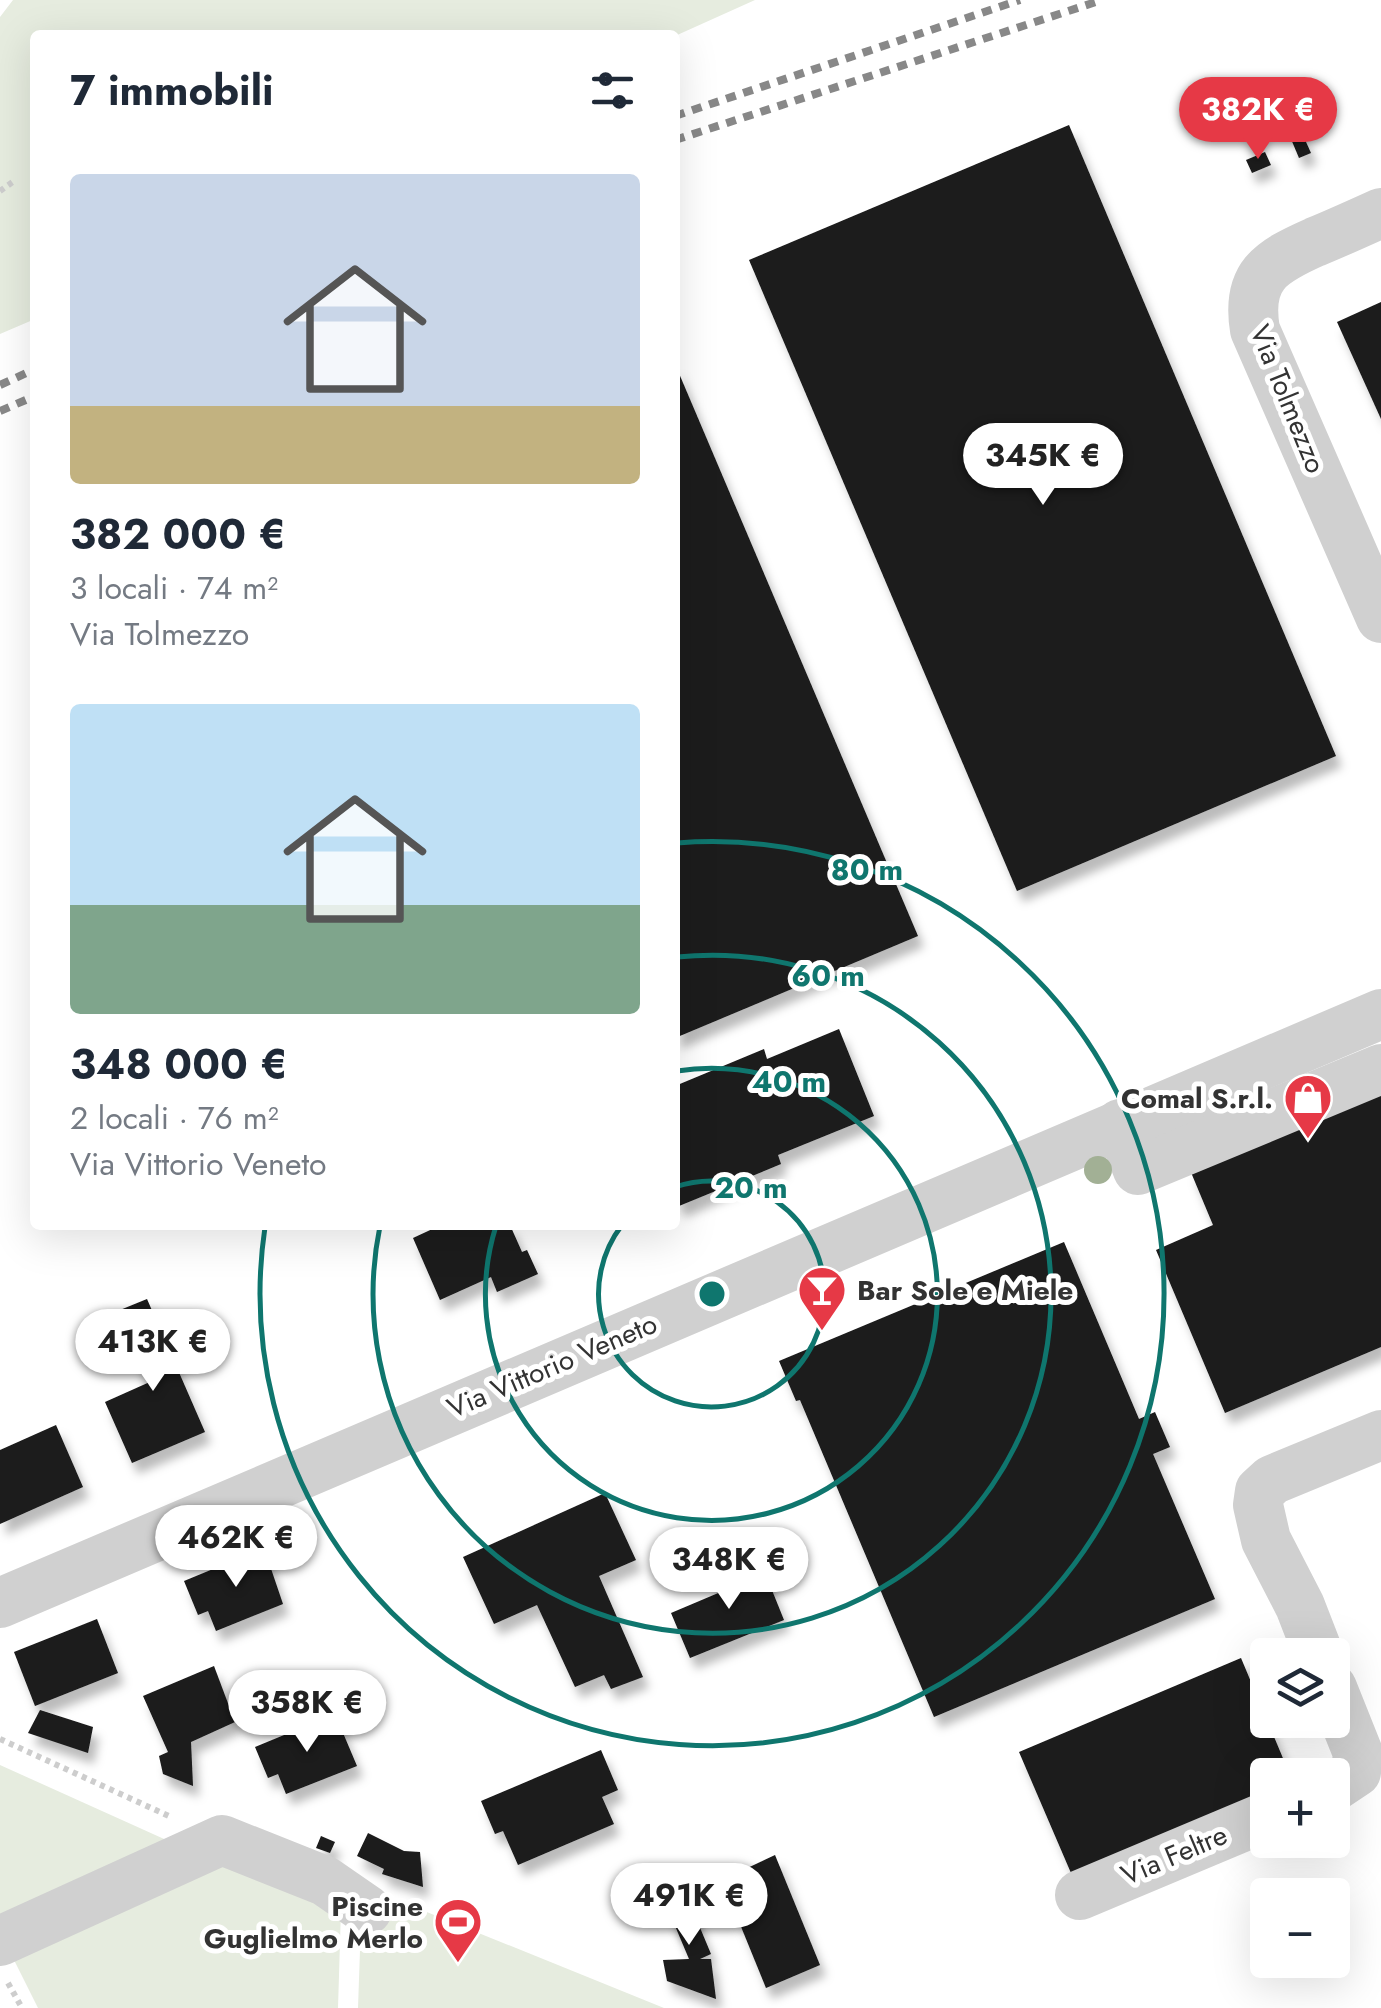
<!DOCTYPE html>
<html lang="it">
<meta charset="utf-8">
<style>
:root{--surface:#fff;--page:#f6f6f7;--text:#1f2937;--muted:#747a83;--accent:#e63946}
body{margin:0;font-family:Jost,sans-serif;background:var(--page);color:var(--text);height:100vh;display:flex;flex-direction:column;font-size:38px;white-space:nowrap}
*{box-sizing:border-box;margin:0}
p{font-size:32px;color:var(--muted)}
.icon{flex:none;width:55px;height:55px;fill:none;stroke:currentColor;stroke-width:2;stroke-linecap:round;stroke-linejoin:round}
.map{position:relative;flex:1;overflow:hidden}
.panel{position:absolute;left:30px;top:30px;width:650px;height:1200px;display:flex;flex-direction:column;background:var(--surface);border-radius:10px;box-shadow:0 10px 40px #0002}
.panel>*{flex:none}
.controls{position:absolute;left:1250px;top:1638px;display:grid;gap:20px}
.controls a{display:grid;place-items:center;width:100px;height:100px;border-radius:10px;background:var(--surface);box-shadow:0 10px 40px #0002;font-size:50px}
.price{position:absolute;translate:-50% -85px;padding:0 22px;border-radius:35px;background:#fff;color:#222;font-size:32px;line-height:65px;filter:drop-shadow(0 2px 5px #0008)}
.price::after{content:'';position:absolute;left:50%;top:60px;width:30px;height:22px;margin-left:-15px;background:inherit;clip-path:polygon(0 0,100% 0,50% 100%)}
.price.on{background:var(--accent);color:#fff}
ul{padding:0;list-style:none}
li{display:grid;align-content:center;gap:20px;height:530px;padding:0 40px}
li span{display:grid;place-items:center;height:310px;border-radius:10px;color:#555}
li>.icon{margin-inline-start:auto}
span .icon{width:180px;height:180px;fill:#fffc;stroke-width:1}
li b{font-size:42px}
h2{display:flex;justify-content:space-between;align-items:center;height:120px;padding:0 40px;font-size:42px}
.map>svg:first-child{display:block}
.green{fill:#e6ecdf}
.building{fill:#1a1a1a;filter:url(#shadow)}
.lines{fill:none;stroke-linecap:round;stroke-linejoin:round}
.path{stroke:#cdcdcd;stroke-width:6;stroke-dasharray:5 5;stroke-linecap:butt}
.minor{stroke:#d0d0d0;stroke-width:50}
.rail{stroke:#888;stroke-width:8;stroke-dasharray:10 8;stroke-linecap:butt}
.tree{fill:#a2b095}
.ring{fill:none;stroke:#0f766e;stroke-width:5}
.labels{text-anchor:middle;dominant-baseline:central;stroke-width:10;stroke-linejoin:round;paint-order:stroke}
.street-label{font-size:28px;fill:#333;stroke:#fff}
.poi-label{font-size:28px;font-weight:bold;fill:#333;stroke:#fff;text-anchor:end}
.centre{fill:#0f766e;stroke:#fff;stroke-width:5}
.ring-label{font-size:30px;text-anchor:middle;font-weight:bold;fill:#0f766e;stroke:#fff;stroke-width:10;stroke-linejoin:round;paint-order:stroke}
</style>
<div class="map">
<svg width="1381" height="2008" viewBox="0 0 1381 2008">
<defs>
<filter id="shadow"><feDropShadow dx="6" dy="11" stdDeviation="5" flood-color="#0004"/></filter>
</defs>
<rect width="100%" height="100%" fill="#fff"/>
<!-- green -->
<g class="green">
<path d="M13,0H755L675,36L35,35V319L0,334V17Z"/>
<path d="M0,1765L173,1843L0,1922Z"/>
<path d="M211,1862L341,1909L338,2008H38L10,1952Z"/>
<path d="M375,1891L664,2008H358L361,1921Z"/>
</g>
<!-- building -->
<g class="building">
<path d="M1069,125L1336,756L1017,891L749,260Z"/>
<path d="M1302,133L1311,153L1299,158L1291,139Z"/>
<path d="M1265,152L1271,165L1252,173L1246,160Z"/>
<path d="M1381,302V419L1337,322Z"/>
<path d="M675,364L918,936L675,1038Z"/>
<path d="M839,1029L874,1116L778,1155L781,1164L679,1206L675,1197V1086L764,1049L767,1059Z"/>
<path d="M1381,1088V1347L1225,1413L1156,1250L1213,1225L1190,1170Z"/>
<path d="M441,1225H510L522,1252L527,1250L538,1274L497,1292L491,1277L440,1300L413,1238Z"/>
<path d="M1064,1242L1139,1419L1155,1412L1170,1447L1153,1454L1215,1599L934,1717L800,1400L796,1401L779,1361Z"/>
<path d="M147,1299L205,1432L132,1463L105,1402L152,1381L120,1310Z"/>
<path d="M56,1425L83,1487L0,1524V1450Z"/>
<path d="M605,1493L636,1560L599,1576L643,1677L611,1689L604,1675L575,1687L537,1605L494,1624L463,1557Z"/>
<path d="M264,1548L283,1604L216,1631L208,1611L198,1615L184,1581Z"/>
<path d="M761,1563L784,1620L690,1658L671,1613L723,1591L718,1581Z"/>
<path d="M97,1619L118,1673L35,1706L14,1652Z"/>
<path d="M1241,1658L1290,1775H1268V1790L1071,1873L1019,1752Z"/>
<path d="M214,1666L235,1722L191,1742L193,1786L163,1774L159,1756L168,1752L143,1696Z"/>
<path d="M40,1710L93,1727L88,1753L28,1733Z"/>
<path d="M335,1714L357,1766L286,1794L278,1774L268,1778L255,1747Z"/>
<path d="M601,1750L618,1790L602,1797L614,1824L518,1865L503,1831L495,1834L481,1801Z"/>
<path d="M368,1833L404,1851L420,1852L423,1887L382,1874L384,1869L357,1856Z"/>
<path d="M321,1836L335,1842L330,1853L316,1848Z"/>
<path d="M775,1855L820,1965L766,1988L722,1880Z"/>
<path d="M683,1887L711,1954L700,1959H711L716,1999L667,1981L663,1960L689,1959L662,1895Z"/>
</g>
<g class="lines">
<!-- path -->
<g class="path">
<path d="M0,191L14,181"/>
<path d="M0,1739L171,1817"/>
<path d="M8,1983L22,2008"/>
</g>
<!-- minor -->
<g class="minor">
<path d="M1381,213C1359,223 1337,233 1315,242C1270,262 1246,276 1255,330L1381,618"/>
<path d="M1120,1124L1138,1170L1381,1069"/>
<path d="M0,1603L1381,1014"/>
<path d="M1319,1655L1300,1606L1266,1540L1258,1505L1260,1491L1272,1480L1381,1435"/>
<path d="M1332,1688L1358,1753L1356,1772L1332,1788"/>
<path d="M1080,1895L1268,1816"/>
<path d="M0,1941L222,1840L325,1881L367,1910"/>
</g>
<!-- rail -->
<g class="rail">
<path d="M675,116L1020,0"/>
<path d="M675,140L1102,0"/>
<path d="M0,385L35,369"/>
<path d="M0,411L35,396"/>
</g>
</g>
<!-- trees -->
<circle class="tree" cx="1098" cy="1170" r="14"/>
<!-- distance rings -->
<g class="ring">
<path d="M675 1187A113 113 0 1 1 622 1225"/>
<path d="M677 1071A226 226 0 1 1 496 1226"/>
<path d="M677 957A339 339 0 1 1 380 1226"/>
<path d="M677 843A452 452 0 1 1 265 1227"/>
</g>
<!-- icons -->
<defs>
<g id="shop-pin" transform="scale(2.5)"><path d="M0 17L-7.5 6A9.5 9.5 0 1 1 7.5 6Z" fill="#e63946" stroke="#fff"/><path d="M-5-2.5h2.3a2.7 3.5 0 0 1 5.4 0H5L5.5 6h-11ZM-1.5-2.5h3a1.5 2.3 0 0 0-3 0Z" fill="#fff"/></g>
<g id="bar-pin" transform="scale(2.5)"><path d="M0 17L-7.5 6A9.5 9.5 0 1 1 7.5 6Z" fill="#e63946" stroke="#fff"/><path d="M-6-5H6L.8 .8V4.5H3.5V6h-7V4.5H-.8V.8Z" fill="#fff"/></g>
<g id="stadium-pin" transform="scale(2.5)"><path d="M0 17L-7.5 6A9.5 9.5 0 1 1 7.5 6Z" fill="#e63946" stroke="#fff"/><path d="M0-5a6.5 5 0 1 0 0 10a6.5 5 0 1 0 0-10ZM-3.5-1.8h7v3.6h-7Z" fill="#fff"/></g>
</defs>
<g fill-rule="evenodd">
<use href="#shop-pin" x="1308" y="1098"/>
<use href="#bar-pin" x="822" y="1290"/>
<use href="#stadium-pin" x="458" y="1922"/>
</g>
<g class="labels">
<!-- street labels -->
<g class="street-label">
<text transform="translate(1288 399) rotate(68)">Via Tolmezzo</text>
<text transform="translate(552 1366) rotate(-23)">Via Vittorio Veneto</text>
<text transform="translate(1174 1855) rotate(-23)">Via Feltre</text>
</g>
<!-- poi labels -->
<g class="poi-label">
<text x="1273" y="1098">Comal S.r.l.</text>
<text x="857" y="1290" text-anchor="start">Bar Sole e Miele</text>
<text x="423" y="1906">Piscine<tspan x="423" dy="32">Guglielmo Merlo</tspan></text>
</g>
</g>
<circle cx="712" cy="1294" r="15" class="centre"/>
<g class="ring-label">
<text x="867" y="880">80 m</text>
<text x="828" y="986">60 m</text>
<text x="789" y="1092">40 m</text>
<text x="751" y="1198">20 m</text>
</g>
</svg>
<div class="controls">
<a><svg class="icon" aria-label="layers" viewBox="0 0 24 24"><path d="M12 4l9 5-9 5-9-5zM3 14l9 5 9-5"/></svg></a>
<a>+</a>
<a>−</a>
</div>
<b class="price on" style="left:1258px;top:162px">382K €</b>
<b class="price" style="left:1043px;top:508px">345K €</b>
<b class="price" style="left:153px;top:1394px">413K €</b>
<b class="price" style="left:236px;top:1590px">462K €</b>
<b class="price" style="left:729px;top:1612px">348K €</b>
<b class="price" style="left:307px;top:1755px">358K €</b>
<b class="price" style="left:689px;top:1948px">491K €</b>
<section class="panel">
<h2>7 immobili<svg class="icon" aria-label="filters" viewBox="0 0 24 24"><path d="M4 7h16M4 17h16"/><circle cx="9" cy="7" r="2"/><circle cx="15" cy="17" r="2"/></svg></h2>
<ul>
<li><span style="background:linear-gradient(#c9d6e8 75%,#c2b280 0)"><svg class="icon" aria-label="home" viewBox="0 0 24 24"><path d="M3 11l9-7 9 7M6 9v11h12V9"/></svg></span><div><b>382 000 €</b><p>3 locali · 74 m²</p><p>Via Tolmezzo</p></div></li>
<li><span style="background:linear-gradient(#bfe0f5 65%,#7fa58c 0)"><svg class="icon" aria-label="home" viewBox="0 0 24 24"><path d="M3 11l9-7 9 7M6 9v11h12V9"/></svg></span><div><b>348 000 €</b><p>2 locali · 76 m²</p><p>Via Vittorio Veneto</p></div></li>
</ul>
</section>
</div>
